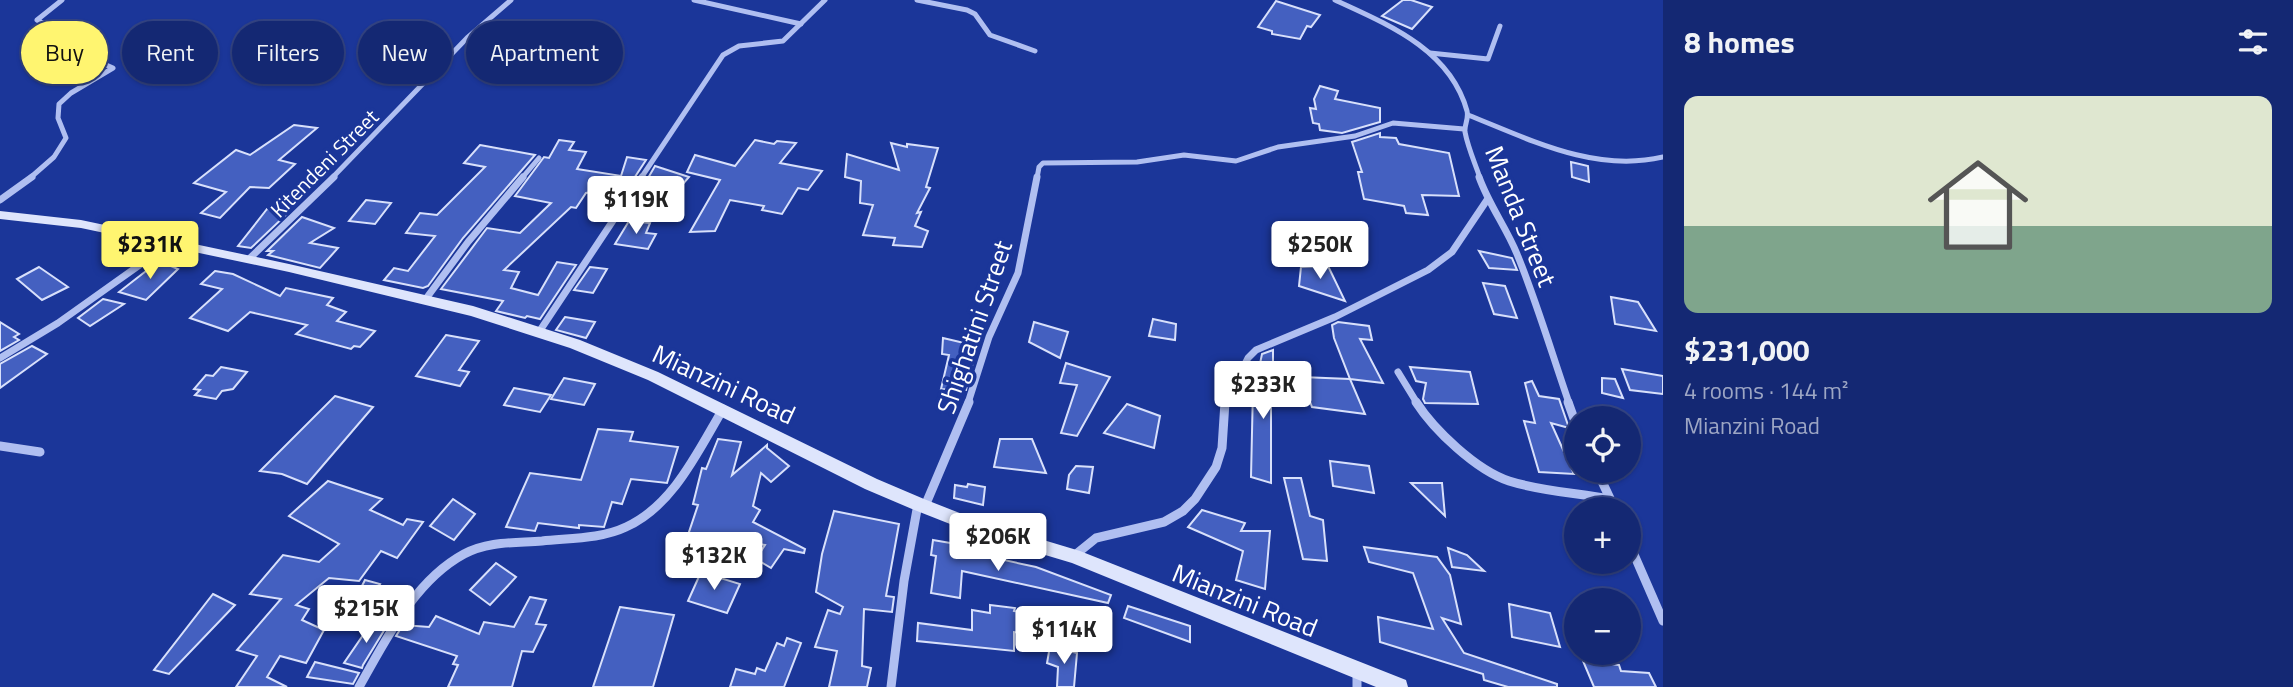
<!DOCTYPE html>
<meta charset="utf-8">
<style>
:root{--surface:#142873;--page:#1d3078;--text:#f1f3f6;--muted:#9da6c4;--line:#334485;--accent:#fff570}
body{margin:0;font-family:"Titillium Web",sans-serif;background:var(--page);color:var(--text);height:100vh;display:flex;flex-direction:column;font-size:26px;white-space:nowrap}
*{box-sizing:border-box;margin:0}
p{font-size:23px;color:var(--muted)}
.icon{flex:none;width:38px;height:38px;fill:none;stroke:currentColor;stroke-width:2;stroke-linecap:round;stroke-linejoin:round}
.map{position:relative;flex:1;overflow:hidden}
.panel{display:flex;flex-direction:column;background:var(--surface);width:630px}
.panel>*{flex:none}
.guide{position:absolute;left:21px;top:21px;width:665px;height:63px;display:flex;gap:14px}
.buttons{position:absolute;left:1564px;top:406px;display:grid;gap:14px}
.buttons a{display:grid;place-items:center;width:77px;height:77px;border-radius:50%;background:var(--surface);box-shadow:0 2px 5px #0004,0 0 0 2px var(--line);font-size:35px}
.price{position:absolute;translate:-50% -60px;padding:0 16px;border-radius:7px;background:#fff;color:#222;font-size:23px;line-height:46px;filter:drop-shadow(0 2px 4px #0008)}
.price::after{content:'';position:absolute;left:50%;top:42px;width:21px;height:16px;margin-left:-10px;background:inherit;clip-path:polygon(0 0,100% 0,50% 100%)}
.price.active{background:var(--accent);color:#111}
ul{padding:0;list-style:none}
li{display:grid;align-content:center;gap:14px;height:371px;padding:0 21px}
li span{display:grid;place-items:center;height:217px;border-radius:14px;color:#555}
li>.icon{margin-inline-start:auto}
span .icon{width:126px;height:126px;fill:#fffc;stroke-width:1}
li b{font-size:30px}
h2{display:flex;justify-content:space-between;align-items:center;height:84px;padding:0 21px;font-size:30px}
.tag{padding:0 24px;border-radius:32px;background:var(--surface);box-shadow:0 2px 5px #0004,0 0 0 2px var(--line);font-size:24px;line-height:63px}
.tag.active{background:var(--accent);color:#111}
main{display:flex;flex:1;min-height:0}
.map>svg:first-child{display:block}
.building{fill:#4460c0;stroke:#d8e0fb;stroke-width:2}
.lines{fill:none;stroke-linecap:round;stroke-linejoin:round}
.street-far2{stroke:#b0bff1;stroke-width:5}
.street-far1{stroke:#b0bff1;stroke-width:7}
.street{stroke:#b0bff1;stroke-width:9}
.secondary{fill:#dee5fc;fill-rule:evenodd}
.labels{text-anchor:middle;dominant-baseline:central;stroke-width:7;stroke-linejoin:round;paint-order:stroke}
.far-street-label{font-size:21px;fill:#fff;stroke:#1b3699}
.street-label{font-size:26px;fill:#fff;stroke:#1b3699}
</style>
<main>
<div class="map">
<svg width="1663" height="687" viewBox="0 0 1663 687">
<rect width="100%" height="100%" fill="#1b3699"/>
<!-- building -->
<g class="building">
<path d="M1403,0H1411L1432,7L1412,29L1382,16Z"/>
<path d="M1276,1L1320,15L1311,27L1307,26L1300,39L1272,34V31L1258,27Z"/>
<path d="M1320,86L1338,91L1335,99L1380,108V122L1342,133L1320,130L1319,124L1313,123L1310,108L1316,109L1314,99Z"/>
<path d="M294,125L317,128L279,160L295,164L269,188L250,187L220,218L201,213L226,192L194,183L236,150L250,155Z"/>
<path d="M1380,133V137L1396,138L1399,144L1449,153L1459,196L1422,195L1428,215L1406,213L1404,206L1364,199L1358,172H1362L1352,142Z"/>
<path d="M559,140L574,142L569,150L586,152L577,169L621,176L627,157L646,160L629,186L586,193L576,208L571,207L504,270L519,272L511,288L538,295L557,262L576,265L540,319L527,316L525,318L496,311L503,301L441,289L487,228L520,233L551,203L515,196L544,157L549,158Z"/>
<path d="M755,140L774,144L777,141L796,143L780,163L822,171L808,190L798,188L782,214L762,210L764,206L730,200L715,231L690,232L720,180L687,172L695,155L735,166Z"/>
<path d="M891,143L907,147V144L938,148L926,187L930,188L917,213L921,212L915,226L928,231L922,247L893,245L895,238L863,235L873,205L860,203L861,181L845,177L847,154L899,170Z"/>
<path d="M480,145L535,155L463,238L428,286L423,288L384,280L394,268L408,271L435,236L406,233L420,213L437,215L485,167L464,163Z"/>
<path d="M1571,162L1588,166L1589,182L1572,177Z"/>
<path d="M655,166L689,177L676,192L644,185Z"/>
<path d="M366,200L391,203L375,224L349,221Z"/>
<path d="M267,209L289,212L251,248L238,246Z"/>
<path d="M302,217L334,228L310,243L338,248L320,268L268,255L273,251H267Z"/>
<path d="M629,221L650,223L646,233L656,234L648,249L615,244Z"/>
<path d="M1479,251L1512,258L1517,270L1489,268Z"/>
<path d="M159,261L178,269L146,300L119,292Z"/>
<path d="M1328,266L1345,301L1299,286L1301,267Z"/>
<path d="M39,267L68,287L42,300L17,279Z"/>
<path d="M590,267L607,269L593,293L574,290Z"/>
<path d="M215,271L233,274L280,296L286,288L333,298L327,305L346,312L337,321L375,331L360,347L354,346L351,349L296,334L307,325L250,312L228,331L190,318L222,289L201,284Z"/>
<path d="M1483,283L1505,286L1517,318L1494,314Z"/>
<path d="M1611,297L1638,302L1656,331L1615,324Z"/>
<path d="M103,299L124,304L90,326L78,318Z"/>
<path d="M565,317L595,322L586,338L556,330Z"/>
<path d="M1153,319L1176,324L1175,340L1149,336Z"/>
<path d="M0,322L19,334L14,337L19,340L0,351Z"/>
<path d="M1034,322L1068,332L1060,358L1029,342Z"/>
<path d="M1338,322L1369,326L1372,340L1360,339L1383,383L1350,379L1334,338L1332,325Z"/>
<path d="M446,335L479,341L459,370L469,372L460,386L416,376Z"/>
<path d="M943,338L977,346L966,390L941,389L949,355L942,354Z"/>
<path d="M32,346L47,354L0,388V364Z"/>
<path d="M1273,350V386L1271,385V483L1251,477L1253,388H1255L1262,354Z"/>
<path d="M1066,363L1110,377L1077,436L1061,433L1077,385L1060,383Z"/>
<path d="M221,367L247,372L233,389L222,391L216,399L195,395L200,390L194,389L206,375L213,376Z"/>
<path d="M1410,367L1470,372L1478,404L1425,403L1423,399L1426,383L1416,381Z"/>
<path d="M1622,369L1663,376V394L1630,390Z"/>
<path d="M1301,377L1350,379L1365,414L1312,407Z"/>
<path d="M564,378L595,384L584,405L551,399Z"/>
<path d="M1602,378L1615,379L1623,398L1602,393Z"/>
<path d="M1532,381L1539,396L1559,399L1569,428L1551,423L1574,474L1539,472L1524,421L1535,423L1525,383Z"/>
<path d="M514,388L551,395L540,412L504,405Z"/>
<path d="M335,396L373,407L307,484L282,474L260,471Z"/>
<path d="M1127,404L1160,416L1154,448L1104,433Z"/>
<path d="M598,429L633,432L630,441L678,447L667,483L631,479L622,504L612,502L604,527L579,525V528L538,523L535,531L506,527L530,473L581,480Z"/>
<path d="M718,439L741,442L732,475L767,445V448L789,466L771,482L761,473L753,506L760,510L753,522L805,549L804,553L784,549L771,568L756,559L765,545L706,534L703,546L685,544L698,505L693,504L702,468L706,469Z"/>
<path d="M1000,439H1032L1046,473L994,467Z"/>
<path d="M1330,461L1369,466L1374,493L1333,486Z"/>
<path d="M1076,466L1093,467L1089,493L1067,489L1069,475Z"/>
<path d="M1284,478H1301L1310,516L1323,520L1327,561L1303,559Z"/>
<path d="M328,481L382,499L370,510L403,525L407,519L423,522L397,558L381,551L359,581L329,578L296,605L309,609L302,620L324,630L306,663L280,656L267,677L287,687H236L257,656L237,650L281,599L250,594L283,555L319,562L339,544L289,516Z"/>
<path d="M1411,483H1442L1445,516Z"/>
<path d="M968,484L985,487L983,505L954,498L955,485L967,487Z"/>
<path d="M453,499L475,514L454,540L430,526Z"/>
<path d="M1202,510L1245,523L1241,531H1270L1265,589L1236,580L1243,551L1188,527Z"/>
<path d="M834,511L899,524L886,596L894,597L892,612L864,609L862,666L871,668L867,687H829L837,651L815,647L828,610L840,614L843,607L816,592L822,554Z"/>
<path d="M933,540L968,546L967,552L1036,567L1111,595L1108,603L962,571L960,598L931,593L936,556L931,555Z"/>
<path d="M1364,547L1437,557L1450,575L1461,624L1442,618L1464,653L1557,684V687H1508L1484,680L1483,674L1380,642L1378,617L1433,629L1413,573L1369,562Z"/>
<path d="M1448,548L1467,555L1484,571L1452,567Z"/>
<path d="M496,563L516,577L490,605L470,590Z"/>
<path d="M701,572L740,584L727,613L688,601Z"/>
<path d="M365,580L380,584L354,624L345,619Z"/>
<path d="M213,594L235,605L169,674L154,670Z"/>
<path d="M530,597L546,600L536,624L546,625L533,652L522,651L512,687H448L458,665L453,664L457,656L396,636L403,625L429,627L436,616L479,634L484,622L514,627Z"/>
<path d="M1509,604L1550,613L1560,647L1512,637Z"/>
<path d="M990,605L1015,608L1014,611L1024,613V633L1014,632V651L917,641L918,623L972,630V610L990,613Z"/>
<path d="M1128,606L1190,626V642L1124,618Z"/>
<path d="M620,607L674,615L653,687H593Z"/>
<path d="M372,622L388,624L363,665L362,668L344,663Z"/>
<path d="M787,638L801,643L784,687H730L736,669L755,674L757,668L765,671L777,643L784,646Z"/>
<path d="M1050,646L1077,653L1074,687H1057L1058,667L1047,663Z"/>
<path d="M1583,661L1619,665L1621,671L1649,673L1656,687H1594Z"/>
<path d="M315,662L359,673L353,684L307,677Z"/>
</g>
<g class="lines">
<!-- street-far2 -->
<g class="street-far2">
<path d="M694,0L801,24"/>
<path d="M917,0L967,10L975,14L990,35L1035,51"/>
<path d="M1335,0C1387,24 1450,49 1467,111C1469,119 1464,125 1465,132C1468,148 1475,163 1480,178"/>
<path d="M1430,53L1488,59L1500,26"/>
<path d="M1468,115C1531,140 1595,173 1663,157"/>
<path d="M30,178L54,157L66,138L58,118L59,104L71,93L113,68L88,57L57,31L37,20L62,0"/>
<path d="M332,178L467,38L511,0"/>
<path d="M522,178L539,158"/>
<path d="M641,178L723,55L739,46L783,41L825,0"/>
<path d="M1037,178L1039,167L1043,163L1137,162L1184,155L1236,161L1278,147L1355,136L1393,123L1464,129"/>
</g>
<!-- street-far1 -->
<g class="street-far1">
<path d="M1479,177C1489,205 1506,227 1517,254C1537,303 1552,354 1569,403"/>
<path d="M0,200L32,177"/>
<path d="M249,259L334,177"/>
<path d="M425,300L468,242L523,177"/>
<path d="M539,332L642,177"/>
<path d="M0,358L58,323L172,242"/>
<path d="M1398,372L1417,403"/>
<path d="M968,403L989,337L1018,273L1037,177"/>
<path d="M1225,403L1248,358L1256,350L1335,317L1428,270L1452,252L1487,200"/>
</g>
<!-- street -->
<g class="street">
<path d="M1416,402C1434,430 1476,470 1509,481C1540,491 1577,493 1610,499"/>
<path d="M1568,402L1577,427"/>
<path d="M0,446L40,452"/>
<path d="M1597,471L1615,509"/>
<path d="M925,506L969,402"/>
<path d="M1629,543L1663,621"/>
<path d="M1075,555L1096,538L1164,522L1183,511L1195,499L1216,467L1222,448L1225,402"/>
<path d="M1357,673V687"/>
<path d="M359,687C386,640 414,581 464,554C488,541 515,543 542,541C569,538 601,539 626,527C673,506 698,451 723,409"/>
<path d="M891,687L904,581L918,504"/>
</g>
<!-- secondary -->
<path class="secondary" d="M0,211L81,220L289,264L473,306L580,340L658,372L877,479L924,499L980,521L1080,551L1406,680L1408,687H1376L1072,563L978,535L912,509L865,489L648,380L570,348L471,316L289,272L81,228L0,219Z"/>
</g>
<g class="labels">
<!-- far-street labels -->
<g class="far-street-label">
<text transform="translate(324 163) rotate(-45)">Kitendeni Street</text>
</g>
<!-- street labels -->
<g class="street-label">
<text transform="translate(1521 216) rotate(68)">Manda Street</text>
<text transform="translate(974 327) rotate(-71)">Shighatini Street</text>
<text transform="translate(724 384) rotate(25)">Mianzini Road</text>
<text transform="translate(1245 600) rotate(22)">Mianzini Road</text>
</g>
</g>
</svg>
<div class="buttons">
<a><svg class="icon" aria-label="locate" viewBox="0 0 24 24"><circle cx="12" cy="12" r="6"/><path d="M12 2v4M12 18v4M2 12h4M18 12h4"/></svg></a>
<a>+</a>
<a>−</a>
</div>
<b class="price" style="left:636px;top:236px">$119K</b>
<b class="price active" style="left:150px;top:281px">$231K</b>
<b class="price" style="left:1320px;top:281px">$250K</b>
<b class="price" style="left:1263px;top:421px">$233K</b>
<b class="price" style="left:998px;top:573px">$206K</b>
<b class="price" style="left:714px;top:592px">$132K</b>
<b class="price" style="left:366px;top:645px">$215K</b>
<b class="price" style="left:1064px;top:666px">$114K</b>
<div class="guide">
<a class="tag active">Buy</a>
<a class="tag">Rent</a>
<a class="tag">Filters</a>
<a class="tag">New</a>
<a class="tag">Apartment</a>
</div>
</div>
<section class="panel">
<h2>8 homes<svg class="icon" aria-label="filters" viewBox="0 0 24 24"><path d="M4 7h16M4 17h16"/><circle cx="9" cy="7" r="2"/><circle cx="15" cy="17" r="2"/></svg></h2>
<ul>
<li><span style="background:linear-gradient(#dfe7d0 60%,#7fa58c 0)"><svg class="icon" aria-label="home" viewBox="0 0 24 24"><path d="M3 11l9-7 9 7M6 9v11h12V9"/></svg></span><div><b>$231,000</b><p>4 rooms · 144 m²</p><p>Mianzini Road</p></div></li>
</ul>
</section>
</main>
